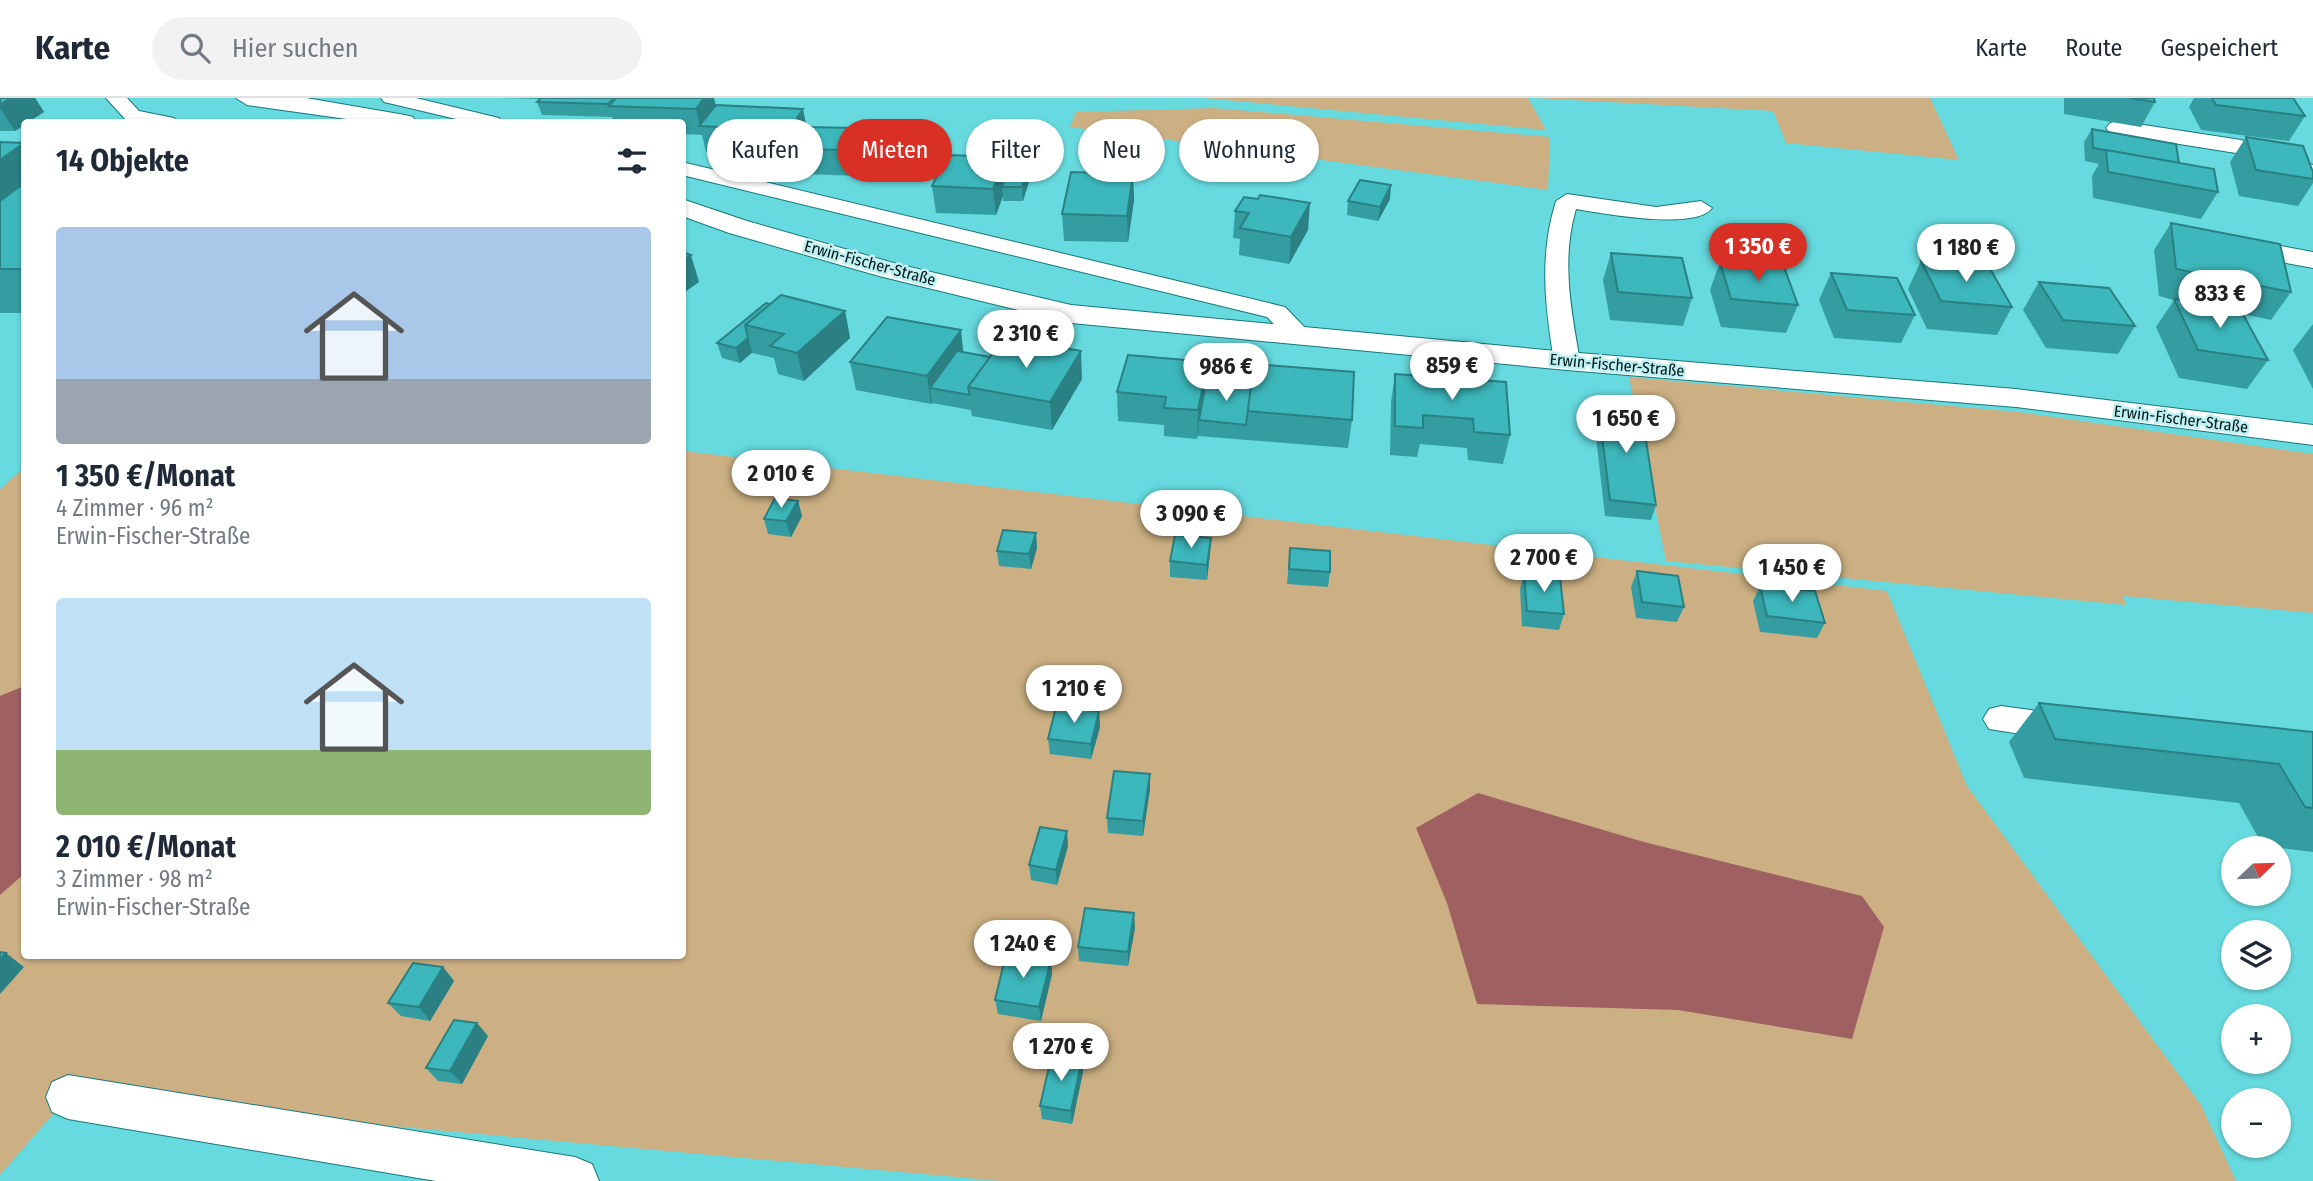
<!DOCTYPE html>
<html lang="de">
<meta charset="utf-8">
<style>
:root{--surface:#fff;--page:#f2f2f3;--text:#1f2937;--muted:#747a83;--line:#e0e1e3;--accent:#d93025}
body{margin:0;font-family:"Fira Sans Condensed",sans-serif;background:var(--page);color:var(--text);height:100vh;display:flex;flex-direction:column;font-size:26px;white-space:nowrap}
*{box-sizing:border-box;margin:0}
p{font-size:23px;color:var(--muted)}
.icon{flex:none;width:38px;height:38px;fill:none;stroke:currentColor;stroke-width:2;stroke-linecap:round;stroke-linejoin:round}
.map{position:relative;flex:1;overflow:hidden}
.drawer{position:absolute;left:21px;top:21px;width:665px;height:840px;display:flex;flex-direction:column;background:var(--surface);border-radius:7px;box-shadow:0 2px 5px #0004}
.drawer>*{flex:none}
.guide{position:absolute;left:707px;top:21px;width:665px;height:63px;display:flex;gap:14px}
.needle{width:46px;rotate:67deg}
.tools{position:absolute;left:2221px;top:738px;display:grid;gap:14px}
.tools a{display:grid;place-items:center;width:70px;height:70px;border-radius:50%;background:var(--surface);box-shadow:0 2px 5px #0004;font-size:35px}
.price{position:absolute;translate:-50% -60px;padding:0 16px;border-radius:24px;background:#fff;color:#222;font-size:23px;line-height:46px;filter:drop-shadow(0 2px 4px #0008)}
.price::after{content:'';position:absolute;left:50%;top:42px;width:21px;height:16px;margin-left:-10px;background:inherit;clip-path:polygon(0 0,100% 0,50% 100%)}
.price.on{background:var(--accent);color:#fff}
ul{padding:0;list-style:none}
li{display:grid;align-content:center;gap:14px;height:371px;padding:0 35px}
li span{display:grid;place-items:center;height:217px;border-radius:7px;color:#555}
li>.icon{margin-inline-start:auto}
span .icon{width:126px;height:126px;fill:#fffc;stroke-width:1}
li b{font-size:30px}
h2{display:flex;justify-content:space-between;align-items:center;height:84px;padding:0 35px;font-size:30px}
.chip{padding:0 24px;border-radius:32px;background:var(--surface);box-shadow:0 2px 5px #0004;font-size:24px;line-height:63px}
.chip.on{background:var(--accent);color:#fff}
header{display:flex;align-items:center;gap:42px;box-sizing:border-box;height:98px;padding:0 35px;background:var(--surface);border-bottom:2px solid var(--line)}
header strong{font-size:33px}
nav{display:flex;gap:38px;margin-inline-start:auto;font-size:24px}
.search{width:490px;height:63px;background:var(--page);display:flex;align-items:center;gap:18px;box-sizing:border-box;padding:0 24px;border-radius:38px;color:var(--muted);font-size:26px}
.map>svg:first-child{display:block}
.green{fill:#ccb083}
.water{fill:#9f6061}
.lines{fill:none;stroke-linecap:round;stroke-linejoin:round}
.service-casing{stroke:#14787c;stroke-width:2}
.minor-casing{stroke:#14787c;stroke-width:2}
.service{fill:#fff;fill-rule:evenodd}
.minor{fill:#fff;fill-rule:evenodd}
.wall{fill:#349da1}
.shaded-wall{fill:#2a8083}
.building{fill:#3cb7bb;stroke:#2a8083;stroke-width:2}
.labels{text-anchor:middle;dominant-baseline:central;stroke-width:5;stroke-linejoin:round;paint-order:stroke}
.far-street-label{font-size:16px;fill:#001617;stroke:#bef1f3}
</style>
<header>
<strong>Karte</strong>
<div class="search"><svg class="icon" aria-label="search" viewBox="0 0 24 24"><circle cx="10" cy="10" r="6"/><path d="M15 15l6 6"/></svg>Hier suchen</div>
<nav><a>Karte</a><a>Route</a><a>Gespeichert</a></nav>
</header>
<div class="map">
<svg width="2313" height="1083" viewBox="0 0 2313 1083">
<rect width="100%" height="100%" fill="#66dadf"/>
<!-- green -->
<g class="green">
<path d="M1204,0H1528L1546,32Z"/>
<path d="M1535,0H1930L1959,62L1786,45L1773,13Z"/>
<path d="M1214,10L1550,39L1548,92L1070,29L1076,14Z"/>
<path d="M1629,279L2018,314L2313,356V515L2123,498L2126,507L1666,463Z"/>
<path d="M683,353L1887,493L1967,688L2201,1007L2236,1083H1000L68,999L0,1077V391L24,370V858H682Z"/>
</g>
<!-- water -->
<g class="water">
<path d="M24,588V776L0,797V598Z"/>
<path d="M1478,695L1644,744L1862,798L1884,829L1852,941L1678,912L1477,906L1447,805L1416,730Z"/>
</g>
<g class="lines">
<!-- service casing -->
<g class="service-casing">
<g id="service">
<path d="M106,0H127L139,13L174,20L177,24L126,22Z"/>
<path d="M381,0H416L499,20L502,24H469L384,4Z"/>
<path d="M682,64L1285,209L1312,237L1308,242C1289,247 1280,232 1267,219L682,77Z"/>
<path d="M1567,96L1656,109L1701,103L1712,110C1696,133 1601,115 1576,111C1561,161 1571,212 1580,263L1576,269H1558L1554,263C1545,208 1539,157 1556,103Z"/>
<path d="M2001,608L2080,619L2085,629L2080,639L2067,643L1989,631L1983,621L1989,611Z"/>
<path d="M68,977L575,1059L592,1066L599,1083H436L68,1021L52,1014L46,999L52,984Z"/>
</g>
</g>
<!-- minor casing -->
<g class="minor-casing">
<g id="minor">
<path d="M236,0H306L405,17L413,19L417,24H368L247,7Z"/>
<path d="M2118,23L2241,42L2313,67V82L2236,55L2110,35L2106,30L2110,25Z"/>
<path d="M682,101L747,123L897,166L1071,207L1567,254L2016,291L2313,327V347L2016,309L1567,272L1071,225L879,178L729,135L682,118Z"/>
<path d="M2232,139L2313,154V170L2222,153L2219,147L2222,141Z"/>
</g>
</g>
<!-- service -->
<use href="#service" class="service"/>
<!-- minor -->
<use href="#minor" class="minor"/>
</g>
<!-- wall -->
<g class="wall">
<path d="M0,0H35L44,14L15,33H0Z"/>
<path d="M496,0H714L715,8L807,30L898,31L902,57L892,79L800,76L796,55L794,57L706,54L702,37L682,36V24H614L612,19L542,17L537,4L539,1Z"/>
<path d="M2064,0H2154L2155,4L2141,29L2064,16Z"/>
<path d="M2194,0H2293L2305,18L2289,43L2201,32L2189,9Z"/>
<path d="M2092,31L2179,65L2218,94L2201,121L2093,100L2092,78L2099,66L2085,63L2084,44Z"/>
<path d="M2246,39L2313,74V85L2298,108L2239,98L2230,64Z"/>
<path d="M0,44L24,45V215H0Z"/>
<path d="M1006,59L1007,74L1031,77L1023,103H1003V98L996,117L936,115L932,88Z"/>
<path d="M1133,76L1134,102L1128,144L1064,143L1062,116Z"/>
<path d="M1244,99L1308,132L1289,166L1239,157L1240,141L1233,140L1235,113Z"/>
<path d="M1390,101L1378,123L1347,117L1348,103Z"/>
<path d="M2171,125L2291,194L2271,222L2243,216L2268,262L2247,291L2179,280L2156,229L2174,202L2159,198L2154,152Z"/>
<path d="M1611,155L1692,200L1683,228L1610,222L1603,182Z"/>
<path d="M1921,163L2012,209L1997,237L1927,231L1908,191Z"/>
<path d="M1720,164L1798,207L1786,235L1721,229L1710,192Z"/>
<path d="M1831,175L1915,217L1901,245L1834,240L1819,202Z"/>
<path d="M2039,184L2135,228L2118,256L2046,250L2023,212Z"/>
<path d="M770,206L845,213L850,240L804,283L778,276L774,260L752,255L740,265L722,260L717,245Z"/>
<path d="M2313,226V291L2293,252Z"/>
<path d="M963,254L1082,281L1052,332L972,318L971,312L932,305L931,306L856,292L850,264Z"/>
<path d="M1395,276L1510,337L1503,366L1468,362L1467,350L1420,346L1417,359L1390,357L1391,304Z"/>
<path d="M1207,284L1352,322L1348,350L1198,338V336L1197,341L1164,338V327L1118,323L1117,294Z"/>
<path d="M1598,306L1656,407L1651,422L1605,418L1594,321Z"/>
<path d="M798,403L802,418L791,439L768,436L764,421Z"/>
<path d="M1036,435L1037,450L1031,471L999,468L997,453Z"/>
<path d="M1211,440L1210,455L1207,482L1170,479V463Z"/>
<path d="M1290,450L1330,474L1328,489L1287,486Z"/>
<path d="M1637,473L1684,509L1677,524L1636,520L1631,489Z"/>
<path d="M1524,476L1564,516L1559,532L1522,528L1520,491Z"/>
<path d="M1760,488L1825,525L1817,540L1760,534L1753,503Z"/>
<path d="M2039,605L2313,634V754L2263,748L2239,705L2024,680L2009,644Z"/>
<path d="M1099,613L1100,629L1091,661L1050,656L1048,641Z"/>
<path d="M1150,676V691L1143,738L1108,735L1107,720Z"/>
<path d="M1068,748L1057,787L1031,782L1029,767Z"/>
<path d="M1135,830L1128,868L1079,863L1078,849Z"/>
<path d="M1051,862L1052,876L1041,923L998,916L995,902Z"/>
<path d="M443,869L454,883L430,923L401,918L388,905Z"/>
<path d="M488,938L462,986L438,983L426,970Z"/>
<path d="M1082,961L1083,974L1072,1026L1042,1021L1040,1008Z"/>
</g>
<!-- shaded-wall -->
<g class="shaded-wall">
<path d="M11,0H35L44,14L28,24H24V27L15,33L0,10V7Z"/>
<path d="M704,0H714L718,16L700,28L696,11Z"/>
<path d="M803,11L808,36L795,51L796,55L794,57L789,32Z"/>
<path d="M898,31L902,57L892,79L888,53Z"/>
<path d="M24,45V97L0,115V62Z"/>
<path d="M1006,59L1008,85L1002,89L1003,98L996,117L993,91Z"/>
<path d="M1030,63L1031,77L1023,103L1022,89Z"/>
<path d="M1133,76L1134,102L1128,144L1127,118Z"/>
<path d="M1391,87L1390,101L1378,123L1380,109Z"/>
<path d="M1310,105L1308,132L1289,166L1291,139Z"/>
<path d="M691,157L699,184L682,196V163Z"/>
<path d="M845,213L850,240L804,283L797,255Z"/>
<path d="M961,232L964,260L930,290L932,305L931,306L927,278Z"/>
<path d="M748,240L752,254L740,265L736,250Z"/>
<path d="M1081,253L1082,281L1052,332L1050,304Z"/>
<path d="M1208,264L1207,292L1199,322L1197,341L1198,312Z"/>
<path d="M798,403L802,418L791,439L786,423Z"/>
<path d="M1036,435L1037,450L1031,471L1029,456Z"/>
<path d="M1211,440L1210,455L1207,482V467Z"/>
<path d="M1099,613L1100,629L1091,661V646Z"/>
<path d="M1150,676V691L1143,738V723Z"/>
<path d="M1067,733L1068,748L1057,787L1056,772Z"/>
<path d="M1134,815L1135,830L1128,868V854Z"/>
<path d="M6,855L24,869L0,896V861Z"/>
<path d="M1051,862L1052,876L1041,923L1039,909Z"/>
<path d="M443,869L454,883L430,923L419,909Z"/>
<path d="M477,925L488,938L462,986L450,973Z"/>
<path d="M1082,961L1083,974L1072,1026L1071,1013Z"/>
</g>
<!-- building -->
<g class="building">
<path d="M0,0H11L0,7Z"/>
<path d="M541,0H614L608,6L537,4Z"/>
<path d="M616,0H704L696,11L609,8Z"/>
<path d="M2129,0H2154L2155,4Z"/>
<path d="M2212,0H2293L2305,18L2216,7Z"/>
<path d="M716,7L803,11L789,32L699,28Z"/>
<path d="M808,29L898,31L888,53L795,51Z"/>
<path d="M2092,31L2176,46L2179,65L2093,50Z"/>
<path d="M2246,39L2303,48L2313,74V81L2256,72Z"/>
<path d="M0,44L24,45L0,62Z"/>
<path d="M2106,52L2214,71L2218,94L2108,74Z"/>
<path d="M947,57L1006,59L993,91L932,88Z"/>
<path d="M1011,63H1030L1022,89H1002Z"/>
<path d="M1071,74L1133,76L1127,118L1062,116Z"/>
<path d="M1360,82L1391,87L1380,109L1348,103Z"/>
<path d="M24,85V171H0V103Z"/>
<path d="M1260,97L1310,105L1291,139L1240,130L1249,115L1235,113L1244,99L1258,101Z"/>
<path d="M2171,125L2280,146L2291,194L2176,171Z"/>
<path d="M682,154L691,157L682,163Z"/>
<path d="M1611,155L1682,160L1692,200L1618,194Z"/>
<path d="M1921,163L1989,169L2012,209L1941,203Z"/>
<path d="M1720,164L1784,169L1798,207L1731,201Z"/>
<path d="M1831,175L1897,180L1915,217L1847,212Z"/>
<path d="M2039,184L2109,190L2135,228L2063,222Z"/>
<path d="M781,197L845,213L797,255L770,248L784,236L745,227Z"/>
<path d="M2174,201L2240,211L2268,262L2198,252Z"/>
<path d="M766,205L770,206L745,227L748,240L736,250L717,245Z"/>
<path d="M887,219L961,232L927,278L850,264Z"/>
<path d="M1004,239L1081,253L1050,304L968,289Z"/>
<path d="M957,253L990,259L968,289L970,297L930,290Z"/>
<path d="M1128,257L1208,264L1198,312L1164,310L1166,299L1117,294Z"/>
<path d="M1254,266L1354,274L1352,322L1247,313Z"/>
<path d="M1395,276L1506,284L1510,337L1474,334L1473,321L1423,317V330L1395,328Z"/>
<path d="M1206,284L1251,288L1246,327L1199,322Z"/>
<path d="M1598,306L1641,310L1656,407L1610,402Z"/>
<path d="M775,400L798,403L786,423L764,421Z"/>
<path d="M1003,432L1036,435L1029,456L997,453Z"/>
<path d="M1175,437L1211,440L1207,467L1170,463Z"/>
<path d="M1290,450L1330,453V474L1289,471Z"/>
<path d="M1637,473L1678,478L1684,509L1642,504Z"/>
<path d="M1524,476L1560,479L1564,516L1527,513Z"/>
<path d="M1760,488L1815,493L1825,525L1767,518Z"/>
<path d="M2039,605L2313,634V710L2305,709L2279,666L2055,641Z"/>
<path d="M1056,609L1099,613L1091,646L1048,641Z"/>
<path d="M1114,673L1150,676L1143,723L1107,720Z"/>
<path d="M1040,729L1067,733L1056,772L1029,767Z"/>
<path d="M1085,810L1134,815L1128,854L1078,849Z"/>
<path d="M0,854L6,855L0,861Z"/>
<path d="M1006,856L1051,862L1039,909L995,902Z"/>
<path d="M413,865L443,869L419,909L388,905Z"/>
<path d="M454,922L477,925L450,973L426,970Z"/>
<path d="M1052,956L1082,961L1071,1013L1040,1008Z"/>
</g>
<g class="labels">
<!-- far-street labels -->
<g class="far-street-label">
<text transform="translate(870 165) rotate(15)">Erwin-Fischer-Straße</text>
<text transform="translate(1617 267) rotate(5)">Erwin-Fischer-Straße</text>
<text transform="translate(2181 321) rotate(7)">Erwin-Fischer-Straße</text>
</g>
</g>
</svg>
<div class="tools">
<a><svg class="needle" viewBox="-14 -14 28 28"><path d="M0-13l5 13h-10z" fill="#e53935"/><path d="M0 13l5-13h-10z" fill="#747a83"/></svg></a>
<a><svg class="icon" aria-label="layers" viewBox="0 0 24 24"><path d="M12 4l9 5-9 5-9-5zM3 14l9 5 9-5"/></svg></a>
<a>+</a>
<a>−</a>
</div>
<b class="price on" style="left:1758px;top:185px">1 350 €</b>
<b class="price" style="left:1966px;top:186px">1 180 €</b>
<b class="price" style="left:2220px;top:232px">833 €</b>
<b class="price" style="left:1026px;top:272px">2 310 €</b>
<b class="price" style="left:1452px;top:304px">859 €</b>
<b class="price" style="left:1226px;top:305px">986 €</b>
<b class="price" style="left:1626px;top:357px">1 650 €</b>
<b class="price" style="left:781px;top:412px">2 010 €</b>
<b class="price" style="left:1191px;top:452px">3 090 €</b>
<b class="price" style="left:1544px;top:496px">2 700 €</b>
<b class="price" style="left:1792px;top:506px">1 450 €</b>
<b class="price" style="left:1074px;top:627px">1 210 €</b>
<b class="price" style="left:1023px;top:882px">1 240 €</b>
<b class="price" style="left:1061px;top:985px">1 270 €</b>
<div class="guide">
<a class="chip">Kaufen</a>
<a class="chip on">Mieten</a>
<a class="chip">Filter</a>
<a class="chip">Neu</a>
<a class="chip">Wohnung</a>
</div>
<section class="drawer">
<h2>14 Objekte<svg class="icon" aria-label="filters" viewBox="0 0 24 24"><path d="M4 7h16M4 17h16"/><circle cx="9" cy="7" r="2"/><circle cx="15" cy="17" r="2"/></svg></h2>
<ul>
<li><span style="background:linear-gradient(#a9c7e8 70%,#9aa5b1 0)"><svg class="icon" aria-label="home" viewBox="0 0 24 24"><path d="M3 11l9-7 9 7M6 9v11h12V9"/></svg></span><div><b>1 350 €/Monat</b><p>4 Zimmer · 96 m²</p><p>Erwin-Fischer-Straße</p></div></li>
<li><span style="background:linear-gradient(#bfe0f5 70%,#8fb573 0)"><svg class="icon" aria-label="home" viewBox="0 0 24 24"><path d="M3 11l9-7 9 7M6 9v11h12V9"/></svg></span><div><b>2 010 €/Monat</b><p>3 Zimmer · 98 m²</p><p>Erwin-Fischer-Straße</p></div></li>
</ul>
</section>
</div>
